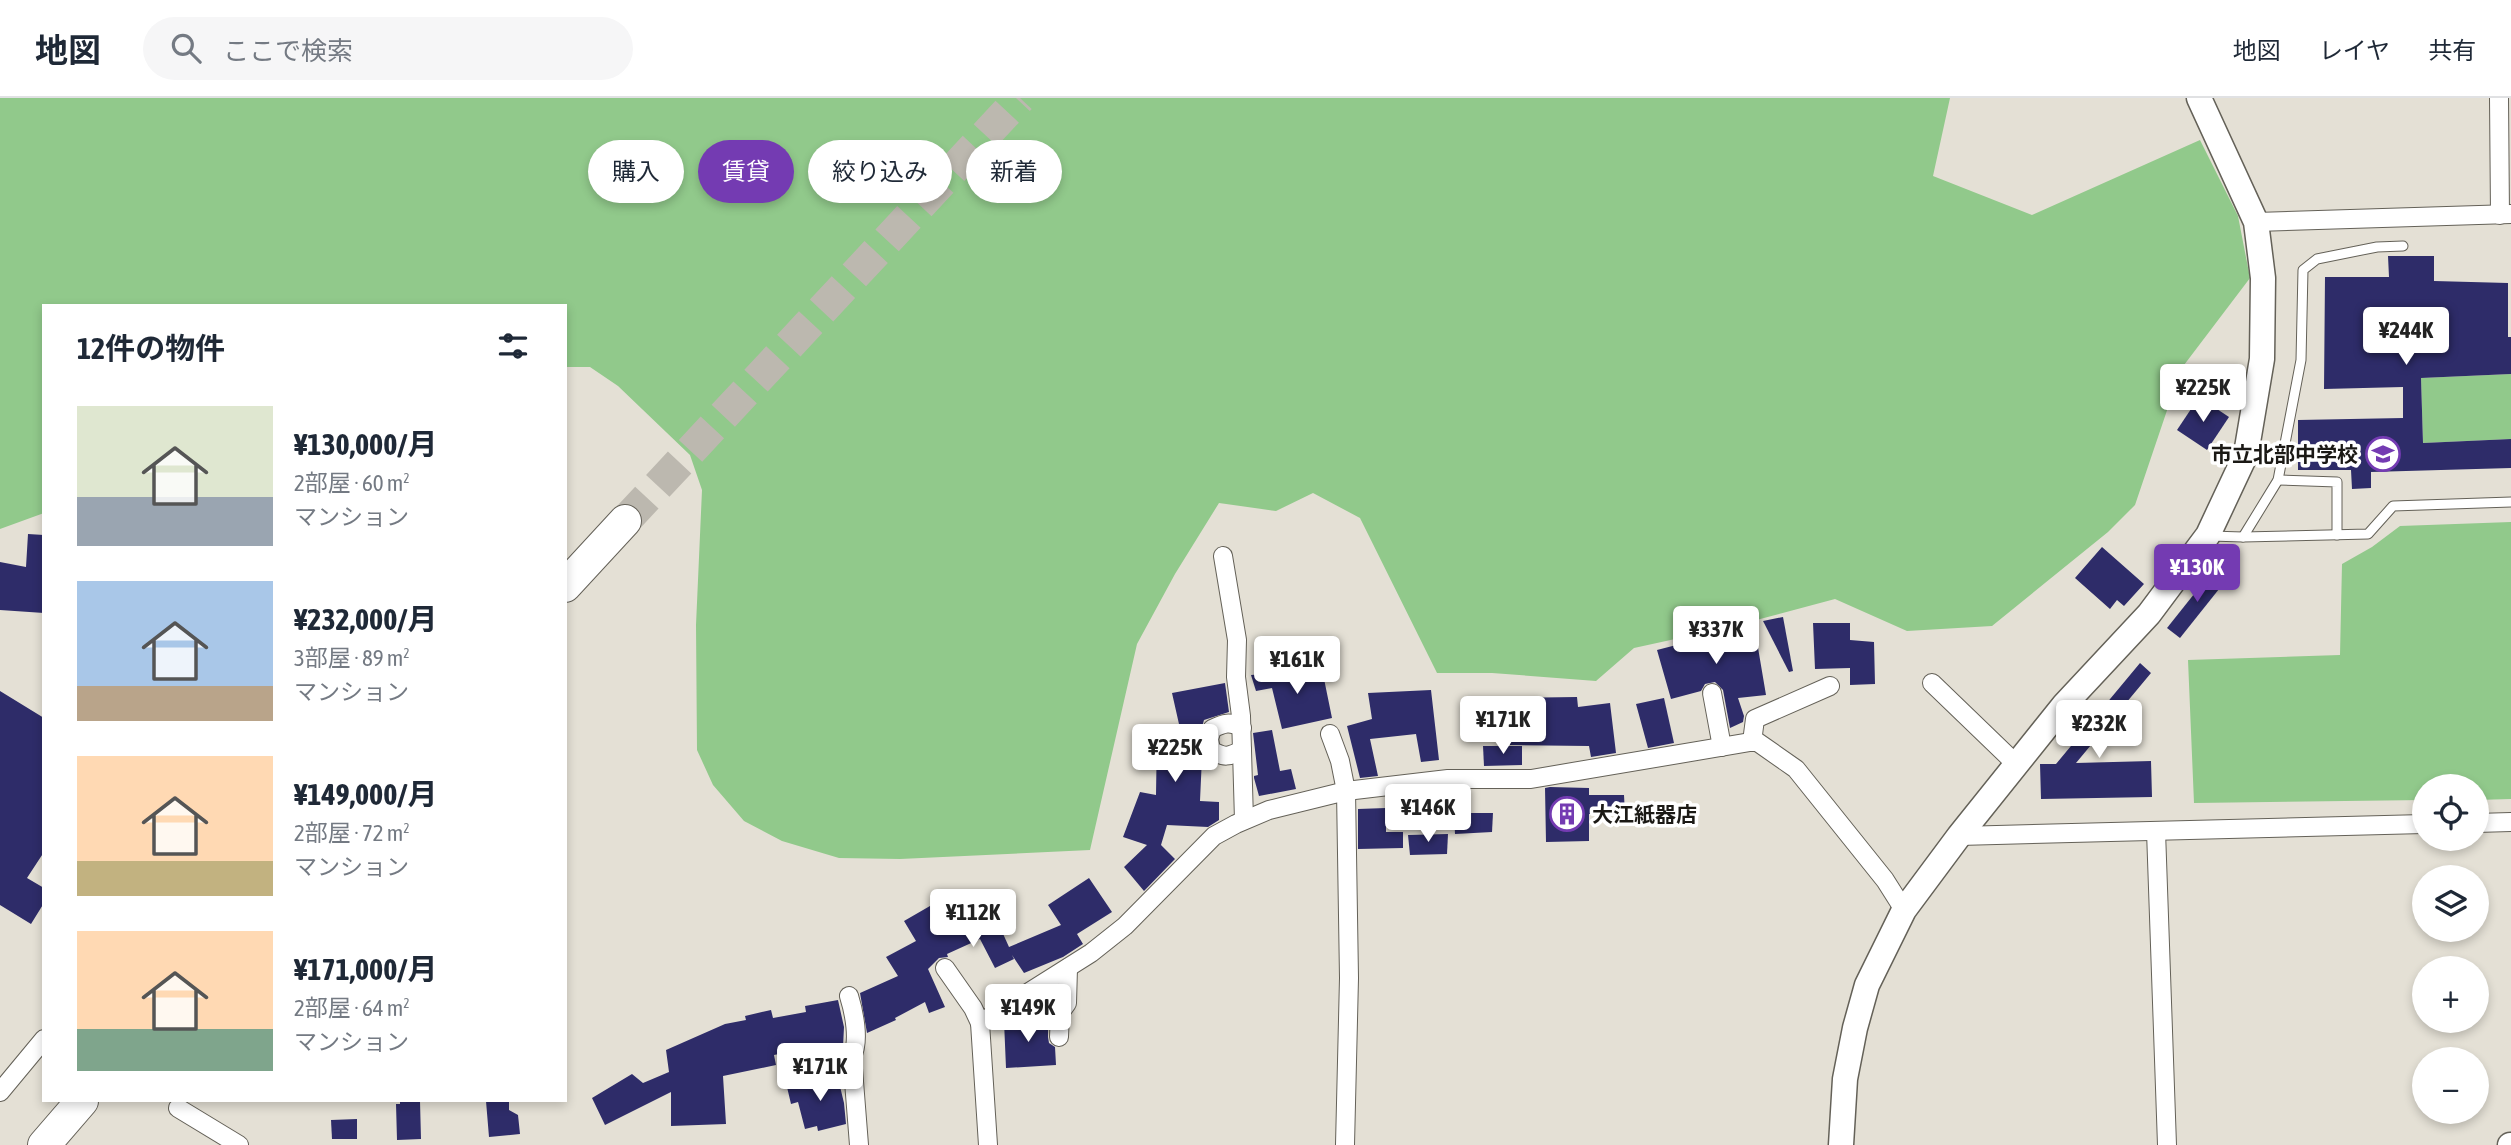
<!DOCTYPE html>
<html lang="ja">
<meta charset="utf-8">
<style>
:root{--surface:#fff;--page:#f6f6f7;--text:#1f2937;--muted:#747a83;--line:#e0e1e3;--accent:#743bb2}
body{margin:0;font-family:"Asap Condensed","Noto Sans JP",sans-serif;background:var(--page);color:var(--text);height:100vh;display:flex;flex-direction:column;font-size:26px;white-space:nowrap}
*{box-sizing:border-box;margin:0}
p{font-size:23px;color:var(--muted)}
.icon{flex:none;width:38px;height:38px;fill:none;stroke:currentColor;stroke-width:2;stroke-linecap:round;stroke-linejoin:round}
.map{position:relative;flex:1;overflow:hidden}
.sheet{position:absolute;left:42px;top:206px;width:525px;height:798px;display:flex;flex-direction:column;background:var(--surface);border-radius:0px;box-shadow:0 4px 10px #0003}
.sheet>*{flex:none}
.top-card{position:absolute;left:588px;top:42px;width:665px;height:63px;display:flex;gap:14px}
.fabs{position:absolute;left:2412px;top:676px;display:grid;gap:14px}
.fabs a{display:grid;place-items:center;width:77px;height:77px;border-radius:50%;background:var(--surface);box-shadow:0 4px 10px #0003;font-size:35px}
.price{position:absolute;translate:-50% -60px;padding:0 16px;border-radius:7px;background:#fff;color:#222;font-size:23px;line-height:46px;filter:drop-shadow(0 2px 4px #0008)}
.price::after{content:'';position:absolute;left:50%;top:42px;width:21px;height:16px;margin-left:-10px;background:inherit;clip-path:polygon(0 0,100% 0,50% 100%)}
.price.current{background:var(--accent);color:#fff}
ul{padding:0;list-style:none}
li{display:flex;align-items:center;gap:21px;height:175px;padding:0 35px}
li span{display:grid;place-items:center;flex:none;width:196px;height:140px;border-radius:0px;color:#555}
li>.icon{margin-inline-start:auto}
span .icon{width:84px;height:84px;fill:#fffc;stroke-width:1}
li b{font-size:30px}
h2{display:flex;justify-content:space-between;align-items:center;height:84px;padding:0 35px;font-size:30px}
.pill{padding:0 24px;border-radius:32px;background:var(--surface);box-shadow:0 4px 10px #0003;font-size:24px;line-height:63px}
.pill.current{background:var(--accent);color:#fff}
header{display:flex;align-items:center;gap:42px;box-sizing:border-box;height:98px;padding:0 35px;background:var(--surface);border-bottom:2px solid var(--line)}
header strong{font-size:33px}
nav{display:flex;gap:38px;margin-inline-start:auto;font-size:24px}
.search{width:490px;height:63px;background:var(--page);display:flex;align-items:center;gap:18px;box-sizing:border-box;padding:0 24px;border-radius:38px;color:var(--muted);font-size:26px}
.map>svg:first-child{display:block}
.green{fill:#91c98b}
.building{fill:#2e2c69}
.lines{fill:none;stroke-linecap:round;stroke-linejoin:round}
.highway-tunnel{stroke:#bcb8af;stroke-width:32;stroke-dasharray:32 16;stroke-linecap:butt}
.lane-casing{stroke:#646158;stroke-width:11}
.street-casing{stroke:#646158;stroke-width:20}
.secondary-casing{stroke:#646158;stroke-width:27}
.highway-casing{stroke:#646158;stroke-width:34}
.lane{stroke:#fff;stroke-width:9}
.street{stroke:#fff;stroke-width:18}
.secondary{stroke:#fff;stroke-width:24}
.highway{stroke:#fff;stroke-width:32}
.labels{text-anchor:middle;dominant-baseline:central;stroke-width:7;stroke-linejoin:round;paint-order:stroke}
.poi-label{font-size:21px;font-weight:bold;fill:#1b1915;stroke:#fff;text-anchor:end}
</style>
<header>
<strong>地図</strong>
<div class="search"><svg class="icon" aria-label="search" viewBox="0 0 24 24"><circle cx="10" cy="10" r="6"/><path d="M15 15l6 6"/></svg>ここで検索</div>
<nav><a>地図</a><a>レイヤ</a><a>共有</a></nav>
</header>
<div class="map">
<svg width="2511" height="1047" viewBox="0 0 2511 1047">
<rect width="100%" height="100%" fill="#e4e0d5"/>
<!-- green -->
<g class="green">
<path d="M0,0H1950L1933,78L2032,117L2200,42L2238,118L2250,180L2181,271L2135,407L2108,434L1992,528L1907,533L1835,501L1730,529L1634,550L1596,583L1492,575H1437L1360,420L1313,395L1276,413L1219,405L1175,476L1137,546L1090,752L900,761L839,760L782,743L744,723L713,687L697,652L696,527L702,392L690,357L618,288L590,269H565V208H44V415L0,431Z"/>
<path d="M2511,276V341L2423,345L2421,280Z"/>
<path d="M2511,424V701L2476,702V688H2424V702L2194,705L2188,562L2340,557L2342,466L2372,449L2400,428Z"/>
</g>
<!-- building -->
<g class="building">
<path d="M2388,158H2434V183L2508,185V239H2511V276L2421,280L2423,345L2511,341V370L2371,374V390L2352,391L2351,372H2298V322L2403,320V289L2324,291L2325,179H2389Z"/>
<path d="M2199,299L2229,319L2207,352L2177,332Z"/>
<path d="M28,436L44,437V515L0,512V464L26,469Z"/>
<path d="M2102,449L2144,486L2124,508L2117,502L2110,511L2075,480Z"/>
<path d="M2214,471L2227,481L2180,540L2167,530Z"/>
<path d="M1783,519L1793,573L1789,574L1763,523Z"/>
<path d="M1813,525H1850V542L1874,544L1875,586L1850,587V570L1815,571Z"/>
<path d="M1754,526L1766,597L1738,600L1744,618L1743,624L1730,630L1723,592L1715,584L1705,586L1701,593L1671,601L1657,552L1688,544L1685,533L1709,527L1712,536Z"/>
<path d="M2140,565L2151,575L2076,665L2151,663L2152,699L2041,701L2040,666H2056Z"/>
<path d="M1322,571L1332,620L1282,631L1272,590L1256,593L1251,577Z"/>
<path d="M1225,585L1229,614L1204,622L1198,642L1202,659L1200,703L1219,704V722L1208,729L1167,727L1161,747L1175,761L1144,793L1124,769L1147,747L1123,739L1140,694L1156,697L1157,634L1181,635L1172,595Z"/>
<path d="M1431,592L1439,662L1421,664L1416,636L1370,641L1378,678L1360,680L1347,628L1372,621L1368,595Z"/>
<path d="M0,593L44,620V754L27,780L44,790V805L31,826L0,807Z"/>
<path d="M1577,599L1578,609L1610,605L1616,655L1591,659L1589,648L1510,647L1507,600Z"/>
<path d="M1664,600L1674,645L1648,650L1636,606Z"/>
<path d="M1272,632L1280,673L1291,671L1296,691L1259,698L1254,680V678L1258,677L1253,635Z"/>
<path d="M1483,648H1522V667L1484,668Z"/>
<path d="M1550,689L1589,690V697H1624L1625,716H1589V743L1546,744L1545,690Z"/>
<path d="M1386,710V734H1403V750L1358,751V711Z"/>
<path d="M1454,715H1493L1492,734L1455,736Z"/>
<path d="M1448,736L1447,756L1410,757L1408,737Z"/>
<path d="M1089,780L1112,814L1077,836L1083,846L1063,859L1024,875L1012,857L1014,861L995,870L980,841L947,856L948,859L939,860L928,871L945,909L929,915L925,904L895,920L896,922L867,935L860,895L898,878L886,859L916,843L904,823L949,797L951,800L961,796L974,827L995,818L1009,849L1061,827L1048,807Z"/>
<path d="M838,902L844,929L843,949L824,953L823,947L774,957L776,967L723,978L726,1026L671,1028V994L605,1027L592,1000L632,976L643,985L669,974L666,952L725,926L746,922L745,918L771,912L773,920L806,914L805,908Z"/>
<path d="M1048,919V939L1049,945L1055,949L1056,967L1006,970L1004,923Z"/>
<path d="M837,976L844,1005L846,1026L818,1033L817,1028L805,1031L798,1004L791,1006L787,989Z"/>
<path d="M400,1003H420L421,1041L397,1042L396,1006H400Z"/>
<path d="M486,1003H509V1012L518,1017L520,1036L489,1039Z"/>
<path d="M357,1021V1041H332L331,1022Z"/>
</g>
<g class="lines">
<!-- highway-tunnel -->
<path class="highway-tunnel" d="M625,423L1020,0"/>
<!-- lane casing -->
<g class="lane-casing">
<g id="lane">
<path d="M2278,382L2337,384V437"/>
<path d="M2210,438L2243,439L2368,436L2393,408L2511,404"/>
<path d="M2243,439L2278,382L2301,262L2303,172L2317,161L2377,149L2403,148"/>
</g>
</g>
<!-- street casing -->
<g class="street-casing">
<g id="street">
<path d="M2499,0L2500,117"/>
<path d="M2256,124L2511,116"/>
<path d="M1223,458L1237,542L1236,579L1241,618L1244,722"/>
<path d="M1932,585L2016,666"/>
<path d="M1712,595L1722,649"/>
<path d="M1242,630C1230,623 1224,625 1212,631L1209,641L1211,652C1224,660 1229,659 1242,652"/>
<path d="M1330,636L1340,663L1346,693L1349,880L1345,1047"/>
<path d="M1752,644L1755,621L1830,588"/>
<path d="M2476,725L2511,724"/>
<path d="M2156,733L2167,1047"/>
<path d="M1959,738L2424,726"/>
<path d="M945,870L973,910L980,925"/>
<path d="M849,898C854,914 860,943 852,958L859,1047"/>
<path d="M1059,939L1060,915L1067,905L1068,870"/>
<path d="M0,994L44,941"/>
<path d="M178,1010L239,1047"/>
<path d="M988,1047L980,925L1091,855L1125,828L1214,738L1236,726L1269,712L1346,693L1448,681H1531L1756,643L1796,671L1885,782L1904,812"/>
</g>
</g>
<!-- secondary casing -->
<g class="secondary-casing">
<g id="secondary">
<path d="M1841,1047L1845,981L1855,930L1867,887L1904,812L1959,738L2064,607L2149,516L2208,437L2246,356L2262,261L2263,180L2256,124L2199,0"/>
<path d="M2510,1047H2511"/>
</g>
</g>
<!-- highway casing -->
<g class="highway-casing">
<g id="highway">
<path d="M565,488L625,423"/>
<path d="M44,1047L82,1003"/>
</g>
</g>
<!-- lane -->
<use href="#lane" class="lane"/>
<!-- street -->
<use href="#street" class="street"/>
<!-- secondary -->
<use href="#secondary" class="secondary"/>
<!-- highway -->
<use href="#highway" class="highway"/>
</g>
<!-- icons -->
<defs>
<g id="school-ring" transform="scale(1.75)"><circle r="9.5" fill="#fff" stroke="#743bb2" stroke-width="1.5"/><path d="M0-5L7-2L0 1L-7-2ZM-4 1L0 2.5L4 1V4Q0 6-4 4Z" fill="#743bb2"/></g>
<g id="building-ring" transform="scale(1.75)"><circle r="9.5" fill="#fff" stroke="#743bb2" stroke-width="1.5"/><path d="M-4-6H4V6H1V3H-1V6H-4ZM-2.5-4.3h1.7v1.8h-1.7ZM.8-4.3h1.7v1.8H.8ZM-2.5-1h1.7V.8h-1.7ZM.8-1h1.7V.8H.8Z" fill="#743bb2"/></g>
</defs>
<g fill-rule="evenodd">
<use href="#school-ring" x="2383" y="356"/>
<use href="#building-ring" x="1567" y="716"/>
</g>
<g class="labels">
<!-- poi labels -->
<g class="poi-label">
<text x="2358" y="356">市立北部中学校</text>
<text x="1592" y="716" text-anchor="start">大江紙器店</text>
</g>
</g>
</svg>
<div class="fabs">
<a><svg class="icon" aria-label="locate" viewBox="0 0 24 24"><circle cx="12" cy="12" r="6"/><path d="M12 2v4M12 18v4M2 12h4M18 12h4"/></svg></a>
<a><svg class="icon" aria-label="layers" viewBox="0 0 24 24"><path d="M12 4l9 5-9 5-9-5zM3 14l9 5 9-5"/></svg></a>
<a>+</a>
<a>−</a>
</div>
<b class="price" style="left:2406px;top:269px">¥244K</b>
<b class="price" style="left:2203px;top:326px">¥225K</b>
<b class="price current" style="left:2197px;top:506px">¥130K</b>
<b class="price" style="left:1716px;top:568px">¥337K</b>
<b class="price" style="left:1297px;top:598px">¥161K</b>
<b class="price" style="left:1503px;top:658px">¥171K</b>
<b class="price" style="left:2099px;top:662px">¥232K</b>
<b class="price" style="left:1175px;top:686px">¥225K</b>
<b class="price" style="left:1428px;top:746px">¥146K</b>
<b class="price" style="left:973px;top:851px">¥112K</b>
<b class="price" style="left:1028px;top:946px">¥149K</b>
<b class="price" style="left:820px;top:1005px">¥171K</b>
<div class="top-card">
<a class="pill">購入</a>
<a class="pill current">賃貸</a>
<a class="pill">絞り込み</a>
<a class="pill">新着</a>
</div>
<section class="sheet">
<h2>12件の物件<svg class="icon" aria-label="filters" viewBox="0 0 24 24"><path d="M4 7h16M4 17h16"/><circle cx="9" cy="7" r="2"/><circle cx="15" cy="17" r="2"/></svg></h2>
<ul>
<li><span style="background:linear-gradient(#dfe7d0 65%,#9aa5b1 0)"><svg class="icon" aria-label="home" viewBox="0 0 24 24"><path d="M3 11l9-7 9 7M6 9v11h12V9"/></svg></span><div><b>¥130,000/月</b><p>2部屋 · 60 m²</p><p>マンション</p></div></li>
<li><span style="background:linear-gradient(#a9c7e8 75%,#b9a48a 0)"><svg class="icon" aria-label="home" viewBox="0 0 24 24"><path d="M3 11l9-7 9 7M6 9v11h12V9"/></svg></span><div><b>¥232,000/月</b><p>3部屋 · 89 m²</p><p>マンション</p></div></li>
<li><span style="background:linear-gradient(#ffd9b3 75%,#c2b280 0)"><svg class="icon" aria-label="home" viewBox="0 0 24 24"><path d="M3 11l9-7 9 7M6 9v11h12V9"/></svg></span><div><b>¥149,000/月</b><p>2部屋 · 72 m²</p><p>マンション</p></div></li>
<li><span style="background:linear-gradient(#ffd9b3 70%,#7fa58c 0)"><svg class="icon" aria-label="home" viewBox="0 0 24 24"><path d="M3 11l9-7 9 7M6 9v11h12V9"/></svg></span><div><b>¥171,000/月</b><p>2部屋 · 64 m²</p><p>マンション</p></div></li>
</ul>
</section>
</div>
